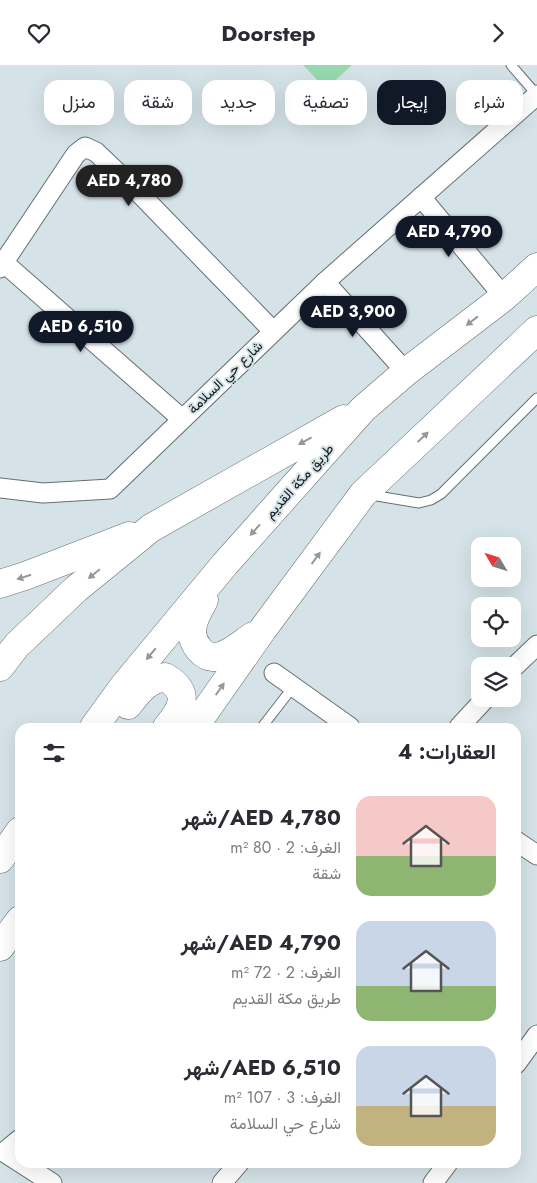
<!DOCTYPE html>
<html lang="ar">
<meta charset="utf-8">
<style>
:root{--surface:#fff;--page:#f2f2f3;--text:#2b2b33;--muted:#7c7c81;--accent:#111827}
body{margin:0;font-family:Jost,Vazirmatn,sans-serif;background:var(--page);color:var(--text);direction:rtl;height:100vh;display:flex;flex-direction:column;font-size:19px;white-space:nowrap}
*{box-sizing:border-box;margin:0}
p{font-size:16px;color:var(--muted)}
.icon{flex:none;width:28px;height:28px;fill:none;stroke:currentColor;stroke-width:2;stroke-linecap:round;stroke-linejoin:round}
.map{position:relative;flex:1;overflow:hidden;direction:ltr}
.details{position:absolute;left:15px;top:658px;width:506px;height:445px;display:flex;flex-direction:column;background:var(--surface);border-radius:15px;box-shadow:0 5px 20px #0002;direction:rtl}
.details>*{flex:none}
.guide{position:absolute;left:15px;top:15px;width:508px;height:45px;direction:rtl;display:flex;gap:10px}
.needle{width:32px;rotate:308deg}
.fabs{position:absolute;left:471px;top:472px;display:grid;gap:10px}
.fabs a{display:grid;place-items:center;width:50px;height:50px;border-radius:10px;background:var(--surface);box-shadow:0 5px 20px #0002;font-size:25px}
.price{position:absolute;translate:-50% -42px;padding:0 11px;border-radius:18px;background:var(--accent);color:#fff;font-size:16px;line-height:32px;filter:drop-shadow(0 1px 2px #0008)}
.price::after{content:'';position:absolute;left:50%;top:30px;width:15px;height:11px;margin-left:-8px;background:inherit;clip-path:polygon(0 0,100% 0,50% 100%)}
.price.current{background:#222;color:#fff}
ul{padding:0;list-style:none}
li{display:flex;align-items:center;gap:15px;height:125px;padding:0 25px}
li span{display:grid;place-items:center;flex:none;width:140px;height:100px;border-radius:15px;color:#555}
li>.icon{margin-inline-start:auto}
span .icon{width:60px;height:60px;fill:#fffc;stroke-width:1}
li b{font-size:21px}
h2{display:flex;justify-content:space-between;align-items:center;height:60px;padding:0 25px;font-size:21px}
.tag{padding:0 18px;border-radius:15px;background:var(--surface);box-shadow:0 5px 20px #0002;font-size:18px;line-height:45px}
.tag.current{background:var(--accent);color:#fff}
header{display:flex;justify-content:space-between;align-items:center;height:65px;padding:0 25px;background:var(--surface);font-size:22px;font-weight:700}
.map>svg:first-child{display:block}
.green{fill:#98daaf}
.lines{fill:none;stroke-linecap:round;stroke-linejoin:round}
.service-casing{stroke:#647074;stroke-width:11}
.minor-casing{stroke:#647074;stroke-width:21}
.trunk-casing{stroke:#647074;stroke-width:29}
.service{stroke:#fff;stroke-width:9}
.minor{stroke:#fff;stroke-width:19}
.trunk{stroke:#fff;stroke-width:28}
.oneway{fill:#959898}
.labels{text-anchor:middle;dominant-baseline:central;stroke-width:4;stroke-linejoin:round;paint-order:stroke}
.street-label{font-size:14px;fill:#14191a;stroke:#d5e3e8}
</style>
<header><svg class="icon" aria-label="forward" viewBox="0 0 24 24"><path d="M9 5l7 7-7 7"/></svg>Doorstep<svg class="icon" aria-label="heart" viewBox="0 0 24 24"><path d="M12 20l-8-8c-3-5 5-10 8-4 3-6 11-1 8 4z"/></svg></header>
<div class="map">
<svg width="537" height="1118" viewBox="0 0 537 1118">
<rect width="100%" height="100%" fill="#d5e3e8"/>
<!-- green -->
<path class="green" d="M303,0H352L326,24Z"/>
<g class="lines">
<!-- service casing -->
<g class="service-casing">
<g id="service">
<path d="M511,0L537,30"/>
<path d="M371,430L419,438L431,435L441,429L537,333"/>
<path d="M262,662L293,622"/>
</g>
</g>
<!-- minor casing -->
<g class="minor-casing">
<g id="minor">
<path d="M421,132L504,232"/>
<path d="M3,197L182,354"/>
<path d="M0,203L76,89L85,82L96,87L141,130L273,266"/>
<path d="M325,217L406,307"/>
<path d="M0,423L43,428L110,424L325,217L537,30"/>
<path d="M512,604L537,580"/>
<path d="M274,608L350,662"/>
<path d="M459,662L485,634"/>
<path d="M516,776L537,790"/>
<path d="M516,999L537,970"/>
<path d="M20,1074L4,1087L52,1118"/>
<path d="M222,1118L239,1098"/>
<path d="M433,1118L448,1098"/>
</g>
</g>
<!-- trunk casing -->
<g class="trunk-casing">
<g id="trunk">
<path d="M0,519L25,511L129,471"/>
<path d="M204,535C195,552 185,567 199,584C203,589 209,593 216,592C230,590 241,579 253,571"/>
<path d="M0,602L17,580L76,524L151,463L344,354"/>
<path d="M128,640C139,626 147,615 165,612C191,627 183,643 167,662"/>
<path d="M94,662L123,622L225,499L363,344L406,307L504,232L537,202"/>
<path d="M190,662L204,648L263,564L363,429L537,265"/>
<path d="M0,794L20,766"/>
<path d="M0,882L20,855"/>
</g>
</g>
<!-- service -->
<use href="#service" class="service"/>
<!-- minor -->
<use href="#minor" class="minor"/>
<!-- trunk -->
<use href="#trunk" class="trunk"/>
</g>
<!-- one-way arrows -->
<defs><path id="oneway-solid" d="M-6-.8H1V-3.2L6.5 0L1 3.2V.8H-6Z" transform="scale(1.25)"/></defs>
<g class="oneway">
<use href="#oneway-solid" transform="translate(472 256) rotate(142)"/>
<use href="#oneway-solid" transform="translate(423 372) rotate(-43)"/>
<use href="#oneway-solid" transform="translate(305 376) rotate(151)"/>
<use href="#oneway-solid" transform="translate(255 465) rotate(132)"/>
<use href="#oneway-solid" transform="translate(316 493) rotate(-54)"/>
<use href="#oneway-solid" transform="translate(94 509) rotate(141)"/>
<use href="#oneway-solid" transform="translate(24 512) rotate(162)"/>
<use href="#oneway-solid" transform="translate(151 589) rotate(130)"/>
<use href="#oneway-solid" transform="translate(220 624) rotate(-55)"/>
</g>
<g class="labels">
<!-- street labels -->
<g class="street-label">
<text transform="translate(225 312) rotate(-44)">شارع حي السلامة</text>
<text transform="translate(299 416) rotate(-48)">طريق مكة القديم</text>
</g>
</g>
</svg>
<div class="fabs">
<a><svg class="needle" viewBox="-14 -14 28 28"><path d="M0-13l5 13h-10z" fill="#e53935"/><path d="M0 13l5-13h-10z" fill="#7c7c81"/></svg></a>
<a><svg class="icon" aria-label="locate" viewBox="0 0 24 24"><circle cx="12" cy="12" r="6"/><path d="M12 2v4M12 18v4M2 12h4M18 12h4"/></svg></a>
<a><svg class="icon" aria-label="layers" viewBox="0 0 24 24"><path d="M12 4l9 5-9 5-9-5zM3 14l9 5 9-5"/></svg></a>
</div>
<b class="price current" style="left:129px;top:142px">AED 4,780</b>
<b class="price" style="left:449px;top:193px">AED 4,790</b>
<b class="price" style="left:353px;top:273px">AED 3,900</b>
<b class="price" style="left:81px;top:288px">AED 6,510</b>
<div class="guide">
<a class="tag">شراء</a>
<a class="tag current">إيجار</a>
<a class="tag">تصفية</a>
<a class="tag">جديد</a>
<a class="tag">شقة</a>
<a class="tag">منزل</a>
</div>
<section class="details">
<h2>العقارات: 4<svg class="icon" aria-label="filters" viewBox="0 0 24 24"><path d="M4 7h16M4 17h16"/><circle cx="9" cy="7" r="2"/><circle cx="15" cy="17" r="2"/></svg></h2>
<ul>
<li><span style="background:linear-gradient(#f6c9c9 60%,#8fb573 0)"><svg class="icon" aria-label="home" viewBox="0 0 24 24"><path d="M3 11l9-7 9 7M6 9v11h12V9"/></svg></span><div><b>AED 4,780/شهر</b><p>الغرف: 2 · 80 m²</p><p>شقة</p></div></li>
<li><span style="background:linear-gradient(#c9d6e8 65%,#8fb573 0)"><svg class="icon" aria-label="home" viewBox="0 0 24 24"><path d="M3 11l9-7 9 7M6 9v11h12V9"/></svg></span><div><b>AED 4,790/شهر</b><p>الغرف: 2 · 72 m²</p><p>طريق مكة القديم</p></div></li>
<li><span style="background:linear-gradient(#c9d6e8 60%,#c2b280 0)"><svg class="icon" aria-label="home" viewBox="0 0 24 24"><path d="M3 11l9-7 9 7M6 9v11h12V9"/></svg></span><div><b>AED 6,510/شهر</b><p>الغرف: 3 · 107 m²</p><p>شارع حي السلامة</p></div></li>
</ul>
</section>
</div>
